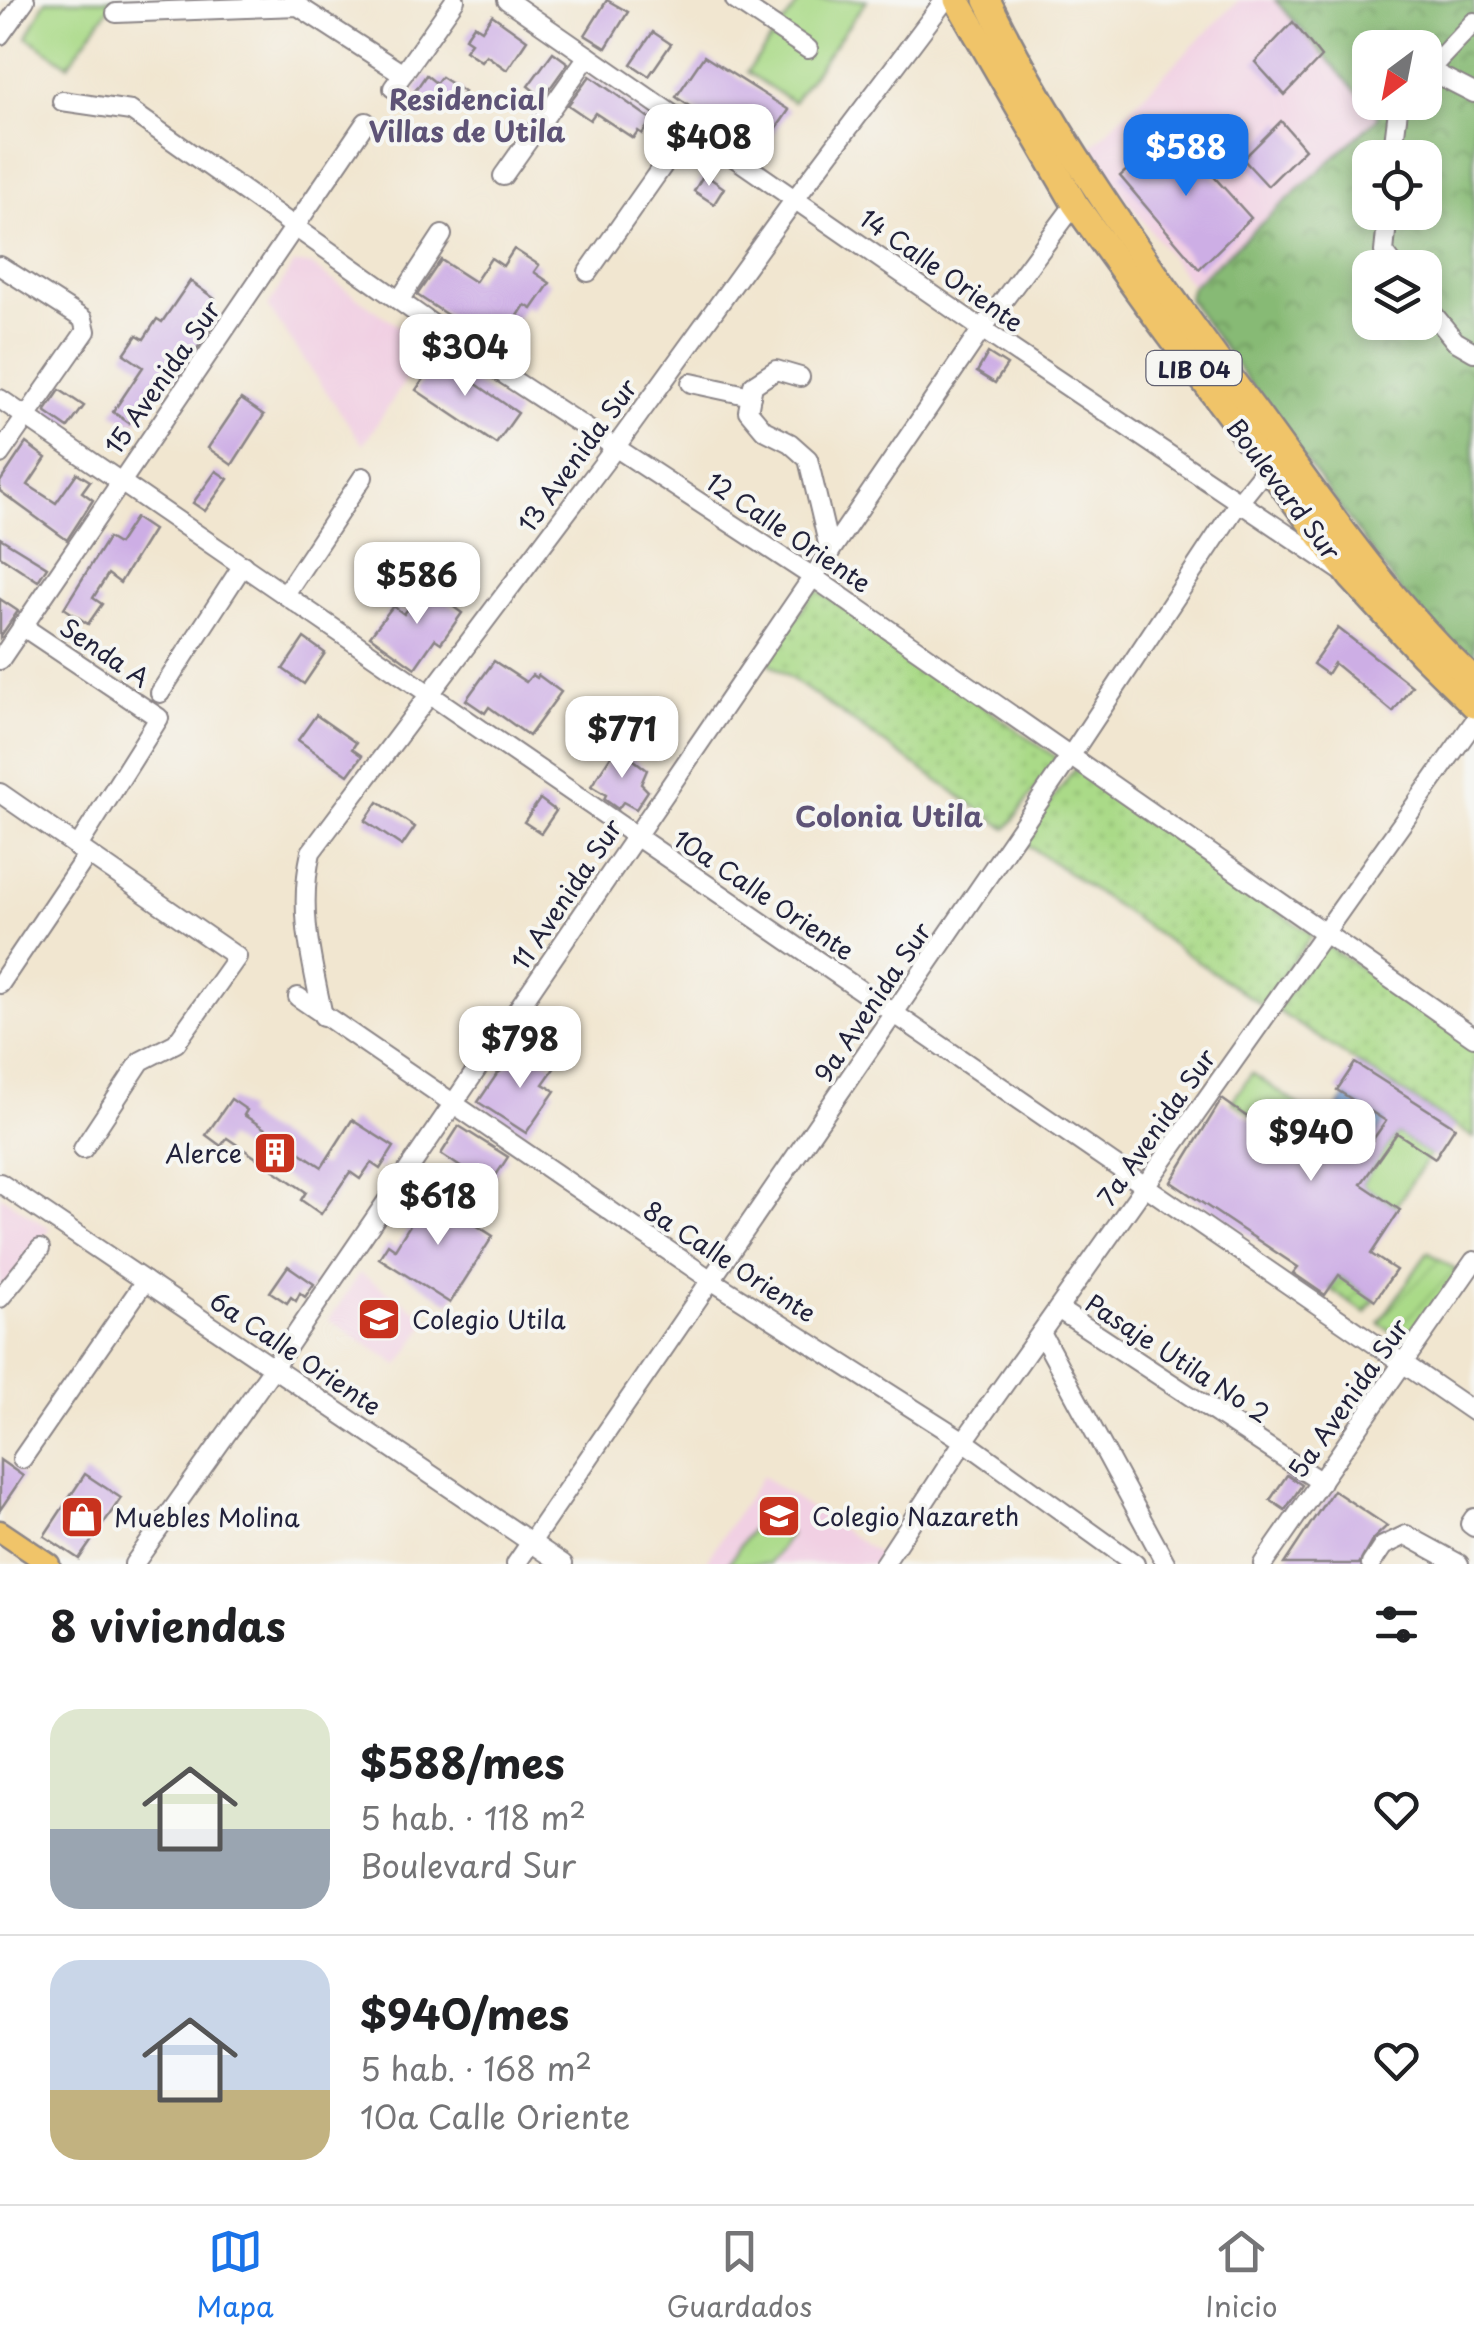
<!DOCTYPE html>
<html lang="es">
<meta charset="utf-8">
<style>
:root{--surface:#fff;--page:#f2f2f2;--text:#202124;--muted:#757577;--line:#e0e0e0;--accent:#1a73e8}
body{margin:0;font-family:"Playpen Sans",sans-serif;background:var(--page);color:var(--text);height:100vh;display:flex;flex-direction:column;font-size:38px;white-space:nowrap}
*{box-sizing:border-box;margin:0}
p{font-size:32px;color:var(--muted)}
.icon{flex:none;width:55px;height:55px;fill:none;stroke:currentColor;stroke-width:2;stroke-linecap:round;stroke-linejoin:round}
.map{position:relative;height:1564px;overflow:hidden}
.sheet{display:flex;flex-direction:column;background:var(--surface);flex:1}
.sheet>*{flex:none}
.needle{width:65px;rotate:212deg}
.buttons{position:absolute;left:1352px;top:30px;display:grid;gap:20px}
.buttons a{display:grid;place-items:center;width:90px;height:90px;border-radius:20px;background:var(--surface);box-shadow:0 5px 15px #0003;font-size:50px}
.price{position:absolute;translate:-50% -85px;padding:0 22px;border-radius:20px;background:#fff;color:#222;font-size:32px;line-height:65px;filter:drop-shadow(0 2px 5px #0008)}
.price::after{content:'';position:absolute;left:50%;top:60px;width:30px;height:22px;margin-left:-15px;background:inherit;clip-path:polygon(0 0,100% 0,50% 100%)}
.price.active{background:var(--accent);color:#fff}
ul{padding:0;list-style:none}
li{display:flex;align-items:center;gap:30px;height:250px;padding:0 50px}
li+li{border-top:2px solid var(--line)}
li span{display:grid;place-items:center;flex:none;width:280px;height:200px;border-radius:30px;color:#555}
li>.icon{margin-inline-start:auto}
span .icon{width:120px;height:120px;fill:#fffc;stroke-width:1}
li b{font-size:42px}
h2{display:flex;justify-content:space-between;align-items:center;height:120px;padding:0 50px;font-size:42px}
.dock{display:flex;justify-content:space-around;align-items:center;height:140px;border-top:2px solid var(--line);background:var(--surface);font-size:28px;color:var(--muted)}
.dock a{display:grid;justify-items:center;gap:5px}
.dock .active{color:var(--accent)}
.map>svg:first-child{display:block}
.built{fill:#f1d0e3}
.grass{fill:url(#grass-dots);stroke:#667e62;stroke-width:2.5}
.forest{fill:url(#forest-crowns);stroke:#546e58;stroke-width:2.5;fill-rule:evenodd}
.park{fill:#aada88;stroke:#667e62;stroke-width:2.5}
.garden{fill:url(#garden-furrows);stroke:#667e62;stroke-width:2.5}
.water{fill:url(#water-rules);stroke:#4b648d;stroke-width:2.5}
.building{fill:#cdaee5}
.lines{fill:none;stroke-linecap:round;stroke-linejoin:round}
.minor-casing{stroke:#8a8486;stroke-width:22}
.major-casing{stroke:#8a8486;stroke-width:25}
.highway-casing{stroke:#8a8486;stroke-width:30}
.minor{stroke:#fff;stroke-width:18}
.major{stroke:#f0c469;stroke-width:20}
.highway{stroke:#f0c469;stroke-width:25}
.labels{text-anchor:middle;dominant-baseline:central;stroke-width:8;stroke-linejoin:round;paint-order:stroke}
.shield{fill:#f6f6f2;stroke:#626272;stroke-width:2.5}
.shield-label{font-size:22px;font-weight:bold;fill:#22223b}
.street-label{font-size:25px;fill:#22223b;stroke:#f6f6f2}
.poi-label{font-size:25px;fill:#22223b;stroke:#f6f6f2;text-anchor:start}
.neighbourhood-label{font-size:28px;font-weight:bold;fill:#5e5376;stroke:#f6f6f2}
</style>
<div class="map">
<svg width="1474" height="1564" viewBox="0 0 1474 1564">
<defs>
<pattern id="grass-dots" width="8" height="8" patternUnits="userSpaceOnUse" patternTransform="scale(2.5)"><rect width="8" height="8" fill="#aada88"/><path d="M2 2h.1M6 6h.1" fill="none" stroke="#92bb76" stroke-width="1.8" stroke-linecap="round"/></pattern>
<pattern id="forest-crowns" width="20" height="18" patternUnits="userSpaceOnUse" patternTransform="scale(2.5)"><rect width="20" height="18" fill="#87ba74"/><path d="M2 6a3 3 0 1 1 6 0M12 15a3 3 0 1 1 6 0" fill="none" stroke="#6e9760"/></pattern>
<pattern id="garden-furrows" width="10" height="10" patternUnits="userSpaceOnUse" patternTransform="scale(2.5)"><rect width="10" height="10" fill="#aada88"/><path d="M-1 1l2-2M0 10L10 0M9 11l2-2" fill="none" stroke="#92bb76"/></pattern>
<pattern id="water-rules" width="6" height="5" patternUnits="userSpaceOnUse" patternTransform="scale(2.5)"><rect width="6" height="5" fill="#74a5df"/><path d="M0 2.5h6" fill="none" stroke="#5f86b6"/></pattern>
</defs>
<rect width="100%" height="100%" fill="#f6f6f2"/>
<filter id="ink" filterUnits="userSpaceOnUse"><feTurbulence type="fractalNoise" baseFrequency=".01" numOctaves="2"/><feDisplacementMap in="SourceGraphic" scale="20" xChannelSelector="R" yChannelSelector="G"/><feConvolveMatrix kernelMatrix="1 2 1 2 8 2 1 2 1" color-interpolation-filters="sRGB"/></filter>
<filter id="wash" filterUnits="userSpaceOnUse"><feTurbulence type="fractalNoise" baseFrequency=".0048" numOctaves="4" result="noise"/><feDisplacementMap in="SourceGraphic" scale="40" xChannelSelector="R" yChannelSelector="G"/><feGaussianBlur stdDeviation="2.25" result="paint"/><feColorMatrix in="noise" values="0 0 0 0 0 0 0 0 0 0 0 0 0 0 0 0 0 1.4 0 .05"/><feComposite in="paint" operator="in"/></filter>
<g filter="url(#wash)">
<rect width="100%" height="100%" fill="#f1e6d0"/>
<!-- built -->
<g class="built">
<path d="M1239,0H1275L1379,117L1192,286L1089,149Z"/>
<path d="M293,264H309L428,347L363,445L268,307Z"/>
<path d="M0,1195L50,1229L0,1292Z"/>
<path d="M360,1273L429,1319L399,1365L329,1320Z"/>
<path d="M762,1476L880,1555L874,1564H704Z"/>
</g>
<!-- grass -->
<g class="grass">
<path d="M816,589L1057,758L1007,829L766,661Z"/>
<path d="M1075,768L1312,935L1261,1005L1023,842Z"/>
<path d="M1323,943L1474,1045V1138L1276,1010Z"/>
</g>
<!-- forest -->
<path class="forest" d="M1275,0H1474V668L1404,596L1188,299L1192,286L1379,117ZM1370,48H1425V102H1370ZM1370,158H1425V212H1370ZM1370,268H1425V322H1370Z"/>
<!-- park -->
<g class="park">
<path d="M46,0H149L109,8L68,65L27,37Z"/>
<path d="M801,0H867L793,102L747,72Z"/>
<path d="M1252,1073L1317,1118L1299,1148L1232,1101Z"/>
<path d="M1397,1133L1430,1155L1395,1207L1361,1184Z"/>
<path d="M761,1514L790,1534L770,1564H728Z"/>
</g>
<!-- garden -->
<g class="garden">
<path d="M1428,1252L1459,1272L1409,1343L1379,1323Z"/>
<path d="M1339,1275L1375,1300L1366,1313L1330,1289Z"/>
</g>
<!-- water -->
<path class="water" d="M1346,1096L1386,1121L1369,1145L1330,1120Z"/>
<g id="blocks">
<!-- building -->
<g class="building">
<path d="M607,0L628,12L606,48L585,35Z"/>
<path d="M492,15L527,40L507,70L486,55L481,61L465,50L471,42L465,38L474,25L482,30Z"/>
<path d="M1293,22L1321,57L1285,95L1255,62Z"/>
<path d="M653,32L671,44L649,76L631,64Z"/>
<path d="M553,52L568,63L543,98L528,86Z"/>
<path d="M704,56L789,110L767,142L754,133L751,137L741,131L736,138L676,97Z"/>
<path d="M426,75L436,83L441,77L464,92L454,107L449,104L445,111L415,91Z"/>
<path d="M590,76L652,120L642,134L638,131L633,138L595,113L590,120L568,105Z"/>
<path d="M1281,121L1305,149L1268,186L1243,159Z"/>
<path d="M1172,130L1251,218L1199,269L1120,176Z"/>
<path d="M704,174L724,188L714,204L694,191Z"/>
<path d="M514,249L539,265L534,272L550,283L532,309L525,305L495,351L462,330L464,326L417,295L441,260L475,282L491,258L503,266Z"/>
<path d="M190,281L215,299L199,322L210,330L177,378L167,371L136,422L132,419L129,423L113,412L143,367L124,354L137,335L144,339L157,319L162,322Z"/>
<path d="M988,353L1007,365L995,383L977,372Z"/>
<path d="M433,354L518,413L496,444L416,390L423,380L417,376Z"/>
<path d="M60,390L84,406L68,428L45,412Z"/>
<path d="M241,399L264,415L232,465L208,448Z"/>
<path d="M26,443L46,458L28,485L56,503L77,473L90,481L82,492L93,500L67,540L0,491V482Z"/>
<path d="M216,471L228,479L205,511L193,503Z"/>
<path d="M135,518L153,530L120,583L108,574L93,598L102,604L88,624L64,608L108,538L118,544Z"/>
<path d="M0,538L47,567L38,581L0,556Z"/>
<path d="M425,586L462,613L441,643L435,639L415,668L370,636L393,606L404,614Z"/>
<path d="M0,599L18,611L0,637Z"/>
<path d="M1338,628L1412,686L1393,712L1334,663L1327,674L1313,664Z"/>
<path d="M304,638L325,653L304,684L283,669Z"/>
<path d="M494,661L526,682L532,675L537,678L538,675L561,692L529,736L489,707L485,713L466,700Z"/>
<path d="M316,715L356,743L352,749L362,756L348,775L298,740Z"/>
<path d="M617,747L647,770L641,784L648,791L636,809L623,802L618,809L604,799L606,795L591,786Z"/>
<path d="M540,799L556,811L541,833L524,822Z"/>
<path d="M378,802L415,827L402,846L365,821Z"/>
<path d="M528,1050L555,1067L543,1084L555,1091L526,1133L478,1102L497,1074Z"/>
<path d="M1355,1063L1455,1127L1435,1158L1397,1133L1361,1184L1400,1210L1371,1254L1396,1270L1375,1300L1339,1275L1325,1295L1293,1273L1298,1267L1171,1182L1222,1099L1298,1153L1322,1115L1369,1145L1386,1121L1337,1090Z"/>
<path d="M231,1099L247,1110L244,1115L322,1167L352,1120L394,1147L380,1169L371,1163L360,1179L350,1172L321,1214L301,1200L306,1192L227,1138L221,1146L206,1135Z"/>
<path d="M459,1126L508,1157L489,1186L441,1154Z"/>
<path d="M421,1190L493,1236L450,1303L379,1258L388,1244L395,1249L420,1209L412,1204Z"/>
<path d="M288,1266L314,1284L305,1297L300,1293L296,1301L291,1297L287,1303L270,1292Z"/>
<path d="M0,1460L23,1476L0,1510Z"/>
<path d="M85,1474L121,1498L79,1559L44,1536Z"/>
<path d="M1287,1475L1302,1485L1285,1510L1270,1500Z"/>
<path d="M1333,1490L1387,1526L1373,1539L1359,1564H1284Z"/>
</g>
</g>
</g>
<g filter="url(#ink)">
<use href="#blocks" fill-opacity="0" stroke="#8a8486" stroke-width="2.5"/>
<g class="lines">
<!-- minor casing -->
<g class="minor-casing">
<g id="minor">
<path d="M507,0L982,329L1340,570"/>
<path d="M735,0L808,49"/>
<path d="M116,13L298,6L403,74"/>
<path d="M0,35L25,0"/>
<path d="M1429,70L1474,93"/>
<path d="M1425,74L1474,22"/>
<path d="M393,88L455,0"/>
<path d="M62,101L131,111L490,365L813,577L1474,1037"/>
<path d="M1392,158L1399,102"/>
<path d="M503,176L588,56"/>
<path d="M1388,212L1384,252L1396,268"/>
<path d="M0,266L83,319L86,331L0,454"/>
<path d="M588,272L690,127"/>
<path d="M400,299L442,235"/>
<path d="M1425,304L1455,341L1474,352"/>
<path d="M800,377L776,370L753,385L748,411L764,430L790,443L808,459L830,552"/>
<path d="M691,383L751,396"/>
<path d="M0,399L1474,1412"/>
<path d="M285,594L363,477"/>
<path d="M22,626L159,718L77,848"/>
<path d="M0,660L366,122"/>
<path d="M160,693L243,565"/>
<path d="M0,793L237,957L176,1043L141,1061L83,1149"/>
<path d="M0,984L87,855"/>
<path d="M298,997L711,1280L964,1441L1135,1564"/>
<path d="M323,1016C311,958 298,910 311,852L609,456L795,199L945,0"/>
<path d="M0,1183L563,1564"/>
<path d="M0,1298L40,1249"/>
<path d="M1058,1309L1321,1482"/>
<path d="M1041,1333L1166,1564"/>
<path d="M22,1459L145,1281"/>
<path d="M1474,1518L1470,1524L1474,1527"/>
<path d="M134,1564L273,1368L982,329L1075,204"/>
<path d="M516,1564L1071,755L1239,502L1267,467"/>
<path d="M884,1564L964,1441L1474,722"/>
<path d="M1263,1564L1474,1261"/>
<path d="M1371,1564L1383,1546L1406,1535L1459,1564"/>
</g>
</g>
<!-- major casing -->
<g class="major-casing">
<path id="major" d="M0,1531L49,1564"/>
</g>
<!-- highway casing -->
<g class="highway-casing">
<g id="highway">
<path d="M957,0L1075,204L1162,325L1351,577L1422,654L1474,705"/>
<path d="M987,0C1059,147 1156,277 1253,409C1322,503 1388,601 1474,681"/>
</g>
</g>
<!-- minor -->
<use href="#minor" class="minor"/>
<!-- major -->
<use href="#major" class="major"/>
<!-- highway -->
<use href="#highway" class="highway"/>
</g>
</g>
<!-- icons -->
<defs>
<g id="building-square" transform="scale(2.25)"><rect x="-9" y="-9" width="18" height="18" rx="4" fill="#c8321e" stroke="#f6f6f2"/><path d="M-4-6H4V6H1V3H-1V6H-4ZM-2.5-4.3h1.7v1.8h-1.7ZM.8-4.3h1.7v1.8H.8ZM-2.5-1h1.7V.8h-1.7ZM.8-1h1.7V.8H.8Z" fill="#fff"/></g>
<g id="school-square" transform="scale(2.25)"><rect x="-9" y="-9" width="18" height="18" rx="4" fill="#c8321e" stroke="#f6f6f2"/><path d="M0-5L7-2L0 1L-7-2ZM-4 1L0 2.5L4 1V4Q0 6-4 4Z" fill="#fff"/></g>
<g id="shop-square" transform="scale(2.25)"><rect x="-9" y="-9" width="18" height="18" rx="4" fill="#c8321e" stroke="#f6f6f2"/><path d="M-5-2.5h2.3a2.7 3.5 0 0 1 5.4 0H5L5.5 6h-11ZM-1.5-2.5h3a1.5 2.3 0 0 0-3 0Z" fill="#fff"/></g>
</defs>
<g fill-rule="evenodd">
<use href="#building-square" x="275" y="1153"/>
<use href="#school-square" x="379" y="1319"/>
<use href="#school-square" x="779" y="1516"/>
<use href="#shop-square" x="82" y="1517"/>
</g>
<g class="labels">
<!-- shield labels -->
<rect class="shield" x="1146.5" y="351" width="95" height="34" rx="8"/>
<g class="shield-label">
<text x="1194" y="368">LIB 04</text>
</g>
<!-- street labels -->
<g class="street-label">
<text transform="translate(942 270) rotate(35)">14 Calle Oriente</text>
<text transform="translate(162 377) rotate(-55)">15 Avenida Sur</text>
<text transform="translate(577 455) rotate(-54)">13 Avenida Sur</text>
<text transform="translate(1284 489) rotate(53)">Boulevard Sur</text>
<text transform="translate(789 532) rotate(34)">12 Calle Oriente</text>
<text transform="translate(105 652) rotate(34)">Senda A</text>
<text transform="translate(566 894) rotate(-56)">11 Avenida Sur</text>
<text transform="translate(764 894) rotate(34)">10a Calle Oriente</text>
<text transform="translate(872 1002) rotate(-56)">9a Avenida Sur</text>
<text transform="translate(1156 1127) rotate(-55)">7a Avenida Sur</text>
<text transform="translate(730 1261) rotate(33)">8a Calle Oriente</text>
<text transform="translate(296 1353) rotate(34)">6a Calle Oriente</text>
<text transform="translate(1178 1358) rotate(33)">Pasaje Utila No 2</text>
<text transform="translate(1348 1398) rotate(-55)">5a Avenida Sur</text>
</g>
<!-- poi labels -->
<g class="poi-label">
<text x="242" y="1153" text-anchor="end">Alerce</text>
<text x="412" y="1319">Colegio Utila</text>
<text x="812" y="1516">Colegio Nazareth</text>
<text x="114" y="1517">Muebles Molina</text>
</g>
<!-- neighbourhood labels -->
<g class="neighbourhood-label">
<text x="467" y="98">Residencial<tspan x="467" dy="32">Villas de Utila</tspan></text>
<text x="889" y="815">Colonia Utila</text>
</g>
</g>
</svg>
<div class="buttons">
<a><svg class="needle" viewBox="-14 -14 28 28"><path d="M0-13l5 13h-10z" fill="#e53935"/><path d="M0 13l5-13h-10z" fill="#757577"/></svg></a>
<a><svg class="icon" aria-label="locate" viewBox="0 0 24 24"><circle cx="12" cy="12" r="6"/><path d="M12 2v4M12 18v4M2 12h4M18 12h4"/></svg></a>
<a><svg class="icon" aria-label="layers" viewBox="0 0 24 24"><path d="M12 4l9 5-9 5-9-5zM3 14l9 5 9-5"/></svg></a>
</div>
<b class="price" style="left:709px;top:189px">$408</b>
<b class="price active" style="left:1186px;top:199px">$588</b>
<b class="price" style="left:465px;top:399px">$304</b>
<b class="price" style="left:417px;top:627px">$586</b>
<b class="price" style="left:622px;top:781px">$771</b>
<b class="price" style="left:520px;top:1091px">$798</b>
<b class="price" style="left:1311px;top:1184px">$940</b>
<b class="price" style="left:438px;top:1248px">$618</b>
</div>
<section class="sheet">
<h2>8 viviendas<svg class="icon" aria-label="filters" viewBox="0 0 24 24"><path d="M4 7h16M4 17h16"/><circle cx="9" cy="7" r="2"/><circle cx="15" cy="17" r="2"/></svg></h2>
<ul>
<li><span style="background:linear-gradient(#dfe7d0 60%,#9aa5b1 0)"><svg class="icon" aria-label="home" viewBox="0 0 24 24"><path d="M3 11l9-7 9 7M6 9v11h12V9"/></svg></span><div><b>$588/mes</b><p>5 hab. · 118 m²</p><p>Boulevard Sur</p></div><svg class="icon" aria-label="heart" viewBox="0 0 24 24"><path d="M12 20l-8-8c-3-5 5-10 8-4 3-6 11-1 8 4z"/></svg></li>
<li><span style="background:linear-gradient(#c9d6e8 65%,#c2b280 0)"><svg class="icon" aria-label="home" viewBox="0 0 24 24"><path d="M3 11l9-7 9 7M6 9v11h12V9"/></svg></span><div><b>$940/mes</b><p>5 hab. · 168 m²</p><p>10a Calle Oriente</p></div><svg class="icon" aria-label="heart" viewBox="0 0 24 24"><path d="M12 20l-8-8c-3-5 5-10 8-4 3-6 11-1 8 4z"/></svg></li>
</ul>
</section>
<nav class="dock">
<a class="active"><svg class="icon" aria-label="map" viewBox="0 0 24 24"><path d="M3 6l6-2 6 2 6-2v14l-6 2-6-2-6 2zM9 4v14M15 6v14"/></svg>Mapa</a>
<a><svg class="icon" aria-label="saved" viewBox="0 0 24 24"><path d="M7 4h10v16l-5-4-5 4z"/></svg>Guardados</a>
<a><svg class="icon" aria-label="home" viewBox="0 0 24 24"><path d="M3 11l9-7 9 7M6 9v11h12V9"/></svg>Inicio</a>
</nav>
